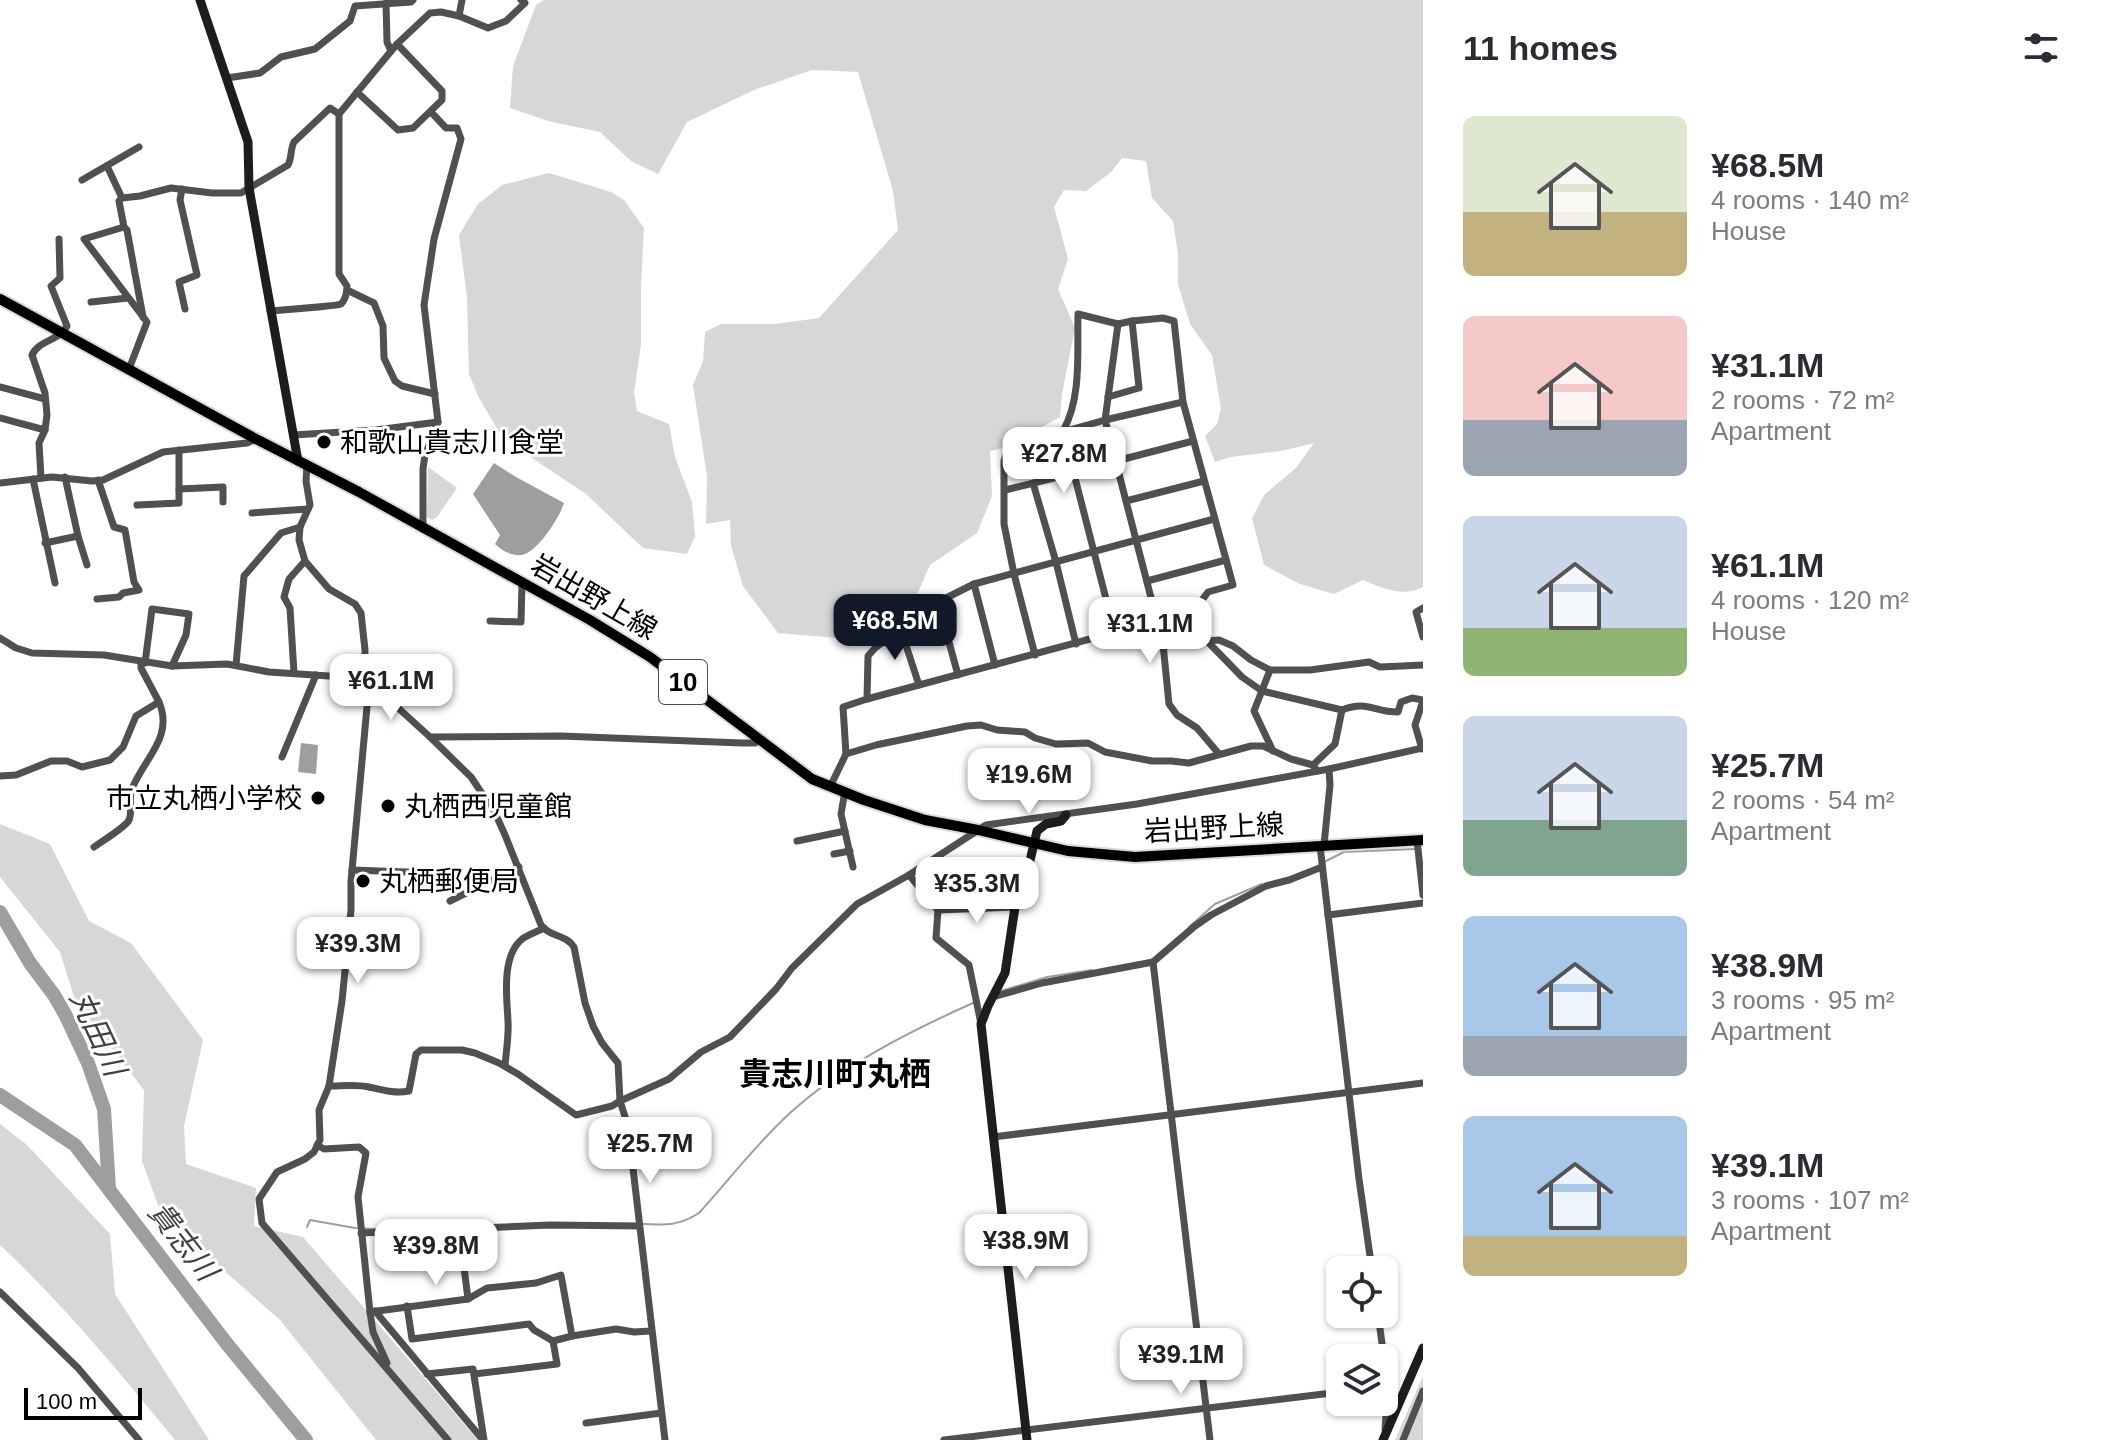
<!DOCTYPE html>
<meta charset="utf-8">
<style>
:root{--surface:#fff;--page:#f2f2f3;--text:#2b2b33;--muted:#7c7c81;--accent:#111827}
body{margin:0;font-family:Helvetica,"Noto Sans JP",sans-serif;background:var(--page);color:var(--text);height:100vh;display:flex;flex-direction:column;font-size:30px;white-space:nowrap}
*{box-sizing:border-box;margin:0}
p{font-size:26px;color:var(--muted)}
.icon{flex:none;width:44px;height:44px;fill:none;stroke:currentColor;stroke-width:2;stroke-linecap:round;stroke-linejoin:round}
.map{position:relative;flex:1;overflow:hidden}
.details{display:flex;flex-direction:column;background:var(--surface);width:680px}
.details>*{flex:none}
.fabs{position:absolute;left:1326px;top:1256px;display:grid;gap:16px}
.fabs a{display:grid;place-items:center;width:72px;height:72px;border-radius:12px;background:var(--surface);box-shadow:0 2px 6px #0004;font-size:40px}
.scale{position:absolute;left:24px;bottom:20px;width:118px;box-sizing:border-box;padding-left:8px;border:4px solid #000;border-top:0;font-size:22px;line-height:28px;white-space:nowrap;color:#000;-webkit-text-stroke:6px #fff;paint-order:stroke}
.price{position:absolute;translate:-50% -68px;padding:0 18px;border-radius:16px;background:#fff;color:#222;font-size:26px;line-height:52px;filter:drop-shadow(0 2px 4px #0008)}
.price::after{content:'';position:absolute;left:50%;top:48px;width:24px;height:18px;margin-left:-12px;background:inherit;clip-path:polygon(0 0,100% 0,50% 100%)}
.price.current{background:var(--accent);color:#fff}
ul{padding:0;list-style:none}
li{display:flex;align-items:center;gap:24px;height:200px;padding:0 40px}
li span{display:grid;place-items:center;flex:none;width:224px;height:160px;border-radius:12px;color:#555}
li>.icon{margin-inline-start:auto}
span .icon{width:96px;height:96px;fill:#fffc;stroke-width:1}
li b{font-size:34px}
h2{display:flex;justify-content:space-between;align-items:center;height:96px;padding:0 40px;font-size:34px}
main{display:flex;flex:1;min-height:0}
.map>svg:first-child{display:block}
.green{fill:#d7d7d7}
.water{fill:#9e9e9e}
.lines{fill:none;stroke-linecap:round;stroke-linejoin:round}
.stream{stroke:#9e9e9e;stroke-width:2}
.river{stroke:#9e9e9e;stroke-width:14}
.primary-casing{stroke:#dbdbdb;stroke-width:14}
.street{stroke:#505050;stroke-width:7}
.secondary{stroke:#1d1d1d;stroke-width:9}
.primary{stroke:#000;stroke-width:10}
.poi-dot{fill:#000;stroke:#fff;stroke-width:3}
.labels{text-anchor:middle;dominant-baseline:central;stroke-width:6;stroke-linejoin:round;paint-order:stroke}
.shield{fill:#fff;stroke:#4c4c4c;stroke-width:2}
.shield-label{font-size:26px;font-weight:bold;fill:#000}
.poi-label{font-size:28px;fill:#000;stroke:#fff;text-anchor:start}
.street-label{font-size:28px;fill:#000;stroke:#fff}
.water-label{font-size:30px;font-style:italic;fill:#3f3f3f;stroke:#fff}
.quarter-label{font-size:32px;font-weight:bold;fill:#000;stroke:#fff}
</style>
<main>
<div class="map">
<svg width="1423" height="1440" viewBox="0 0 1423 1440">
<rect width="100%" height="100%" fill="#fff"/>
<!-- green -->
<g class="green">
<path d="M544,0H1423V587C1403,598 1383,588 1363,580L1334,594L1300,584L1264,565L1252,518L1265,494L1296,468L1314,443L1281,451L1231,457L1215,462L1205,436L1217,424L1221,409L1212,355L1190,324L1178,284V254L1173,221L1152,198L1146,161L1122,158L1111,172L1086,191L1064,190L1054,207L1068,259L1058,289L1075,328L1062,394L1060,417L1004,448L990,451L992,496L977,533L930,565L915,599L892,624L838,638L778,633L743,586L731,546L730,520L706,524L707,476L693,385L703,361L705,332L721,324H775L819,318L898,230L893,191L858,72L812,70L754,90L687,122L658,174L631,161L600,132L548,121L510,108L513,66L536,5Z"/>
<path d="M549,173L611,192L624,200L644,228L641,287V345L634,393L637,411L669,424L675,457L692,502L695,536L687,554L643,548L586,494L523,452L499,432L479,398L469,374L467,297L459,235L478,204L502,185Z"/>
<path d="M428,467L457,488L437,517L432,520L427,517Z"/>
<path d="M0,824L50,844L89,921L131,943L203,1040L184,1126L186,1164L256,1188L254,1226L303,1237L478,1440H376L280,1320L162,1216L142,1161L144,1090L76,1003L60,952L0,877Z"/>
<path d="M0,1124L27,1145L110,1234L115,1294L209,1440H175C120,1373 63,1304 0,1245Z"/>
<path d="M1423,1376V1440H1395Z"/>
</g>
<!-- water -->
<g class="water">
<path d="M494,463L516,477L564,503C560,517 539,549 525,554C515,558 502,551 495,544L500,535L473,494Z"/>
<path d="M301,743L318,745L316,774L298,772Z"/>
</g>
<g class="lines">
<!-- stream -->
<g class="stream">
<path d="M1324,862L1344,852L1416,849"/>
<path d="M1189,927L1215,904L1262,884"/>
<path d="M1001,991L1047,977L1092,970"/>
<path d="M642,1224C665,1225 679,1226 699,1213C728,1181 758,1142 790,1113C843,1065 908,1032 973,1003"/>
<path d="M458,1225H472"/>
<path d="M307,1227L310,1220L355,1228L376,1229"/>
</g>
<!-- river -->
<g class="river">
<path d="M0,912L30,963L54,995L66,1016L88,1063L104,1109L109,1189"/>
<path d="M0,1095L75,1145L227,1344L306,1440"/>
</g>
<!-- primary casing -->
<g class="primary-casing">
<path id="primary" d="M0,299L256,439L359,492L590,620L650,657L812,779L864,800L925,820L978,830L1068,851L1135,857L1423,840"/>
</g>
<!-- street -->
<g class="street">
<path d="M386,3L387,42L391,51"/>
<path d="M459,16L488,28L506,21L525,3L521,0"/>
<path d="M227,78L260,73L281,57L315,49L350,21L355,6L411,2L413,0"/>
<path d="M357,92L398,130L413,128L442,100V91L397,44"/>
<path d="M107,166L122,198"/>
<path d="M82,180L139,147"/>
<path d="M182,189L180,200L197,275L179,282L185,309"/>
<path d="M124,227L84,239L147,322L129,369"/>
<path d="M347,290L374,303L383,326L384,358L395,381L402,386L435,394"/>
<path d="M91,302L128,298"/>
<path d="M270,311C280,310 338,306 341,304C346,299 347,292 347,286L339,274V114L397,44L430,13L441,12L459,16L462,0"/>
<path d="M143,317L127,230L124,227L119,201L122,198L140,196L171,188L212,193H241L288,165C292,158 290,150 294,142L330,108L339,114"/>
<path d="M1118,324L1105,420L1163,644L1169,704L1177,715L1197,728L1219,754"/>
<path d="M0,387L45,399"/>
<path d="M1108,397L1139,388L1132,321"/>
<path d="M0,418L45,430"/>
<path d="M293,435L376,430L438,422"/>
<path d="M1116,461L1193,441"/>
<path d="M307,465L306,481L310,505L300,527L299,540L305,561L329,589L355,604L361,613L365,650L364,682"/>
<path d="M65,477L78,536L87,565"/>
<path d="M41,478L39,443L45,430L47,415L45,393L32,355C39,340 59,341 67,326L51,286L60,278L59,239"/>
<path d="M33,479L55,583"/>
<path d="M0,483L52,477L92,481L103,480L163,452L247,443L256,439"/>
<path d="M1033,483L1056,562L1076,644"/>
<path d="M179,489L223,487V502"/>
<path d="M1005,490L1074,473"/>
<path d="M1126,501L1204,481"/>
<path d="M137,505L179,503V450"/>
<path d="M252,513L308,509"/>
<path d="M423,529V469L425,455L438,422L424,305L434,239L461,139L457,128H446L431,112"/>
<path d="M45,543L78,536"/>
<path d="M1147,581L1226,560"/>
<path d="M974,584L995,665"/>
<path d="M97,599L119,597L123,593L139,590L134,582L125,530L114,527L98,480"/>
<path d="M938,602L958,675"/>
<path d="M1423,608L1416,612L1423,637"/>
<path d="M1189,618L1207,641L1219,640L1233,646L1251,660L1270,670H1310L1369,662L1380,667L1423,665"/>
<path d="M490,621L521,622L522,583"/>
<path d="M901,630L919,685"/>
<path d="M1115,634L1063,431C1082,398 1077,351 1078,314L1118,324L1132,321L1163,318L1174,321L1183,402L1233,585L1208,592L1189,618"/>
<path d="M0,638L16,648L32,653L104,655L172,666L227,664L269,672L329,676L364,682L385,696L430,737L471,777L481,792L492,806L505,835L541,925C549,937 566,934 574,947L585,1003L593,1026L602,1043L618,1063L620,1101L628,1126L665,1440"/>
<path d="M1207,641L1242,677L1262,691L1342,710C1368,700 1373,712 1398,712L1401,702L1412,698L1423,700"/>
<path d="M1035,655L1014,574L1004,524V461L1009,447L1105,420L1183,402"/>
<path d="M145,663L152,609L189,614L186,635L172,666"/>
<path d="M236,665L244,576L281,533L300,527"/>
<path d="M1270,670L1254,711L1273,751"/>
<path d="M294,673L290,608L284,597L289,579L305,561"/>
<path d="M369,685L351,881V910L342,1001L329,1086L319,1110L320,1140L314,1152L305,1159L277,1172L259,1199L262,1223L448,1440"/>
<path d="M867,699L868,656L875,648L938,602L974,584L1214,519"/>
<path d="M430,737L561,736L742,743H755L760,740"/>
<path d="M1422,749L1415,725L1423,701"/>
<path d="M846,754L876,745L967,726L981,725L997,730L1025,732L1035,738L1056,744L1088,743L1105,752L1152,761H1171L1189,763L1251,746H1263L1291,759L1313,765L1317,771"/>
<path d="M282,757L316,675"/>
<path d="M1313,765L1335,744L1342,710"/>
<path d="M0,776L16,775L51,761H67L82,767L110,760L123,747L136,716L159,702L141,668V662"/>
<path d="M831,785L846,754L843,707L867,699L1157,621L1189,618"/>
<path d="M845,791L841,814L853,867"/>
<path d="M1417,840L1423,895"/>
<path d="M797,841L845,831"/>
<path d="M1324,845L1330,785L1329,769"/>
<path d="M1320,846L1359,1179L1372,1270"/>
<path d="M94,847C102,841 126,827 129,820C133,811 128,799 132,789C144,758 174,738 159,702"/>
<path d="M834,854L850,851"/>
<path d="M352,870L434,873L442,888"/>
<path d="M909,875L938,910L936,938L969,965L981,1024"/>
<path d="M450,901L519,867"/>
<path d="M938,910L1015,907"/>
<path d="M1328,915L1423,903"/>
<path d="M1153,962L1210,1440"/>
<path d="M993,997L1042,983L1153,962L1195,926L1211,915L1266,886L1289,880L1322,867"/>
<path d="M505,1066C506,1052 509,1036 508,1021C507,999 501,958 521,940C526,935 537,932 544,928"/>
<path d="M329,1086C341,1086 357,1084 369,1087C382,1090 396,1094 409,1091L416,1054L421,1050H462L475,1053L499,1063L518,1074L576,1115L612,1106L620,1101L669,1079L701,1052L730,1037L776,989L792,968L857,904L909,875L986,825L1137,804L1329,769L1423,748"/>
<path d="M993,1137L1423,1083"/>
<path d="M317,1145L324,1149L359,1147L366,1153L358,1197L370,1312L468,1299L487,1288L536,1283L561,1275L572,1336L616,1329L634,1332L651,1331"/>
<path d="M459,1228L468,1299"/>
<path d="M361,1233L550,1225L639,1226"/>
<path d="M0,1292L78,1368L139,1440"/>
<path d="M407,1306L412,1339L529,1324L534,1330L553,1341"/>
<path d="M375,1311L483,1440"/>
<path d="M370,1312L373,1332L387,1363"/>
<path d="M1378,1314L1384,1358"/>
<path d="M1384,1360L1388,1387L1385,1429"/>
<path d="M427,1374L473,1369L484,1440"/>
<path d="M474,1374L557,1364L553,1341L572,1336"/>
<path d="M586,1423L661,1413"/>
<path d="M944,1440L1340,1392"/>
<path d="M1403,1440L1423,1391"/>
</g>
<!-- secondary -->
<g class="secondary">
<path d="M200,0L248,142L249,188L298,461"/>
<path d="M1027,1440L981,1024L988,1006L1005,973L1015,907L1028,869L1037,831L1046,824L1061,821L1066,815"/>
<path d="M1383,1440L1423,1348"/>
</g>
<!-- primary -->
<use href="#primary" class="primary"/>
</g>
<!-- markers -->
<g class="poi-dot">
<circle cx="324" cy="442" r="8"/>
<circle cx="318" cy="798" r="8"/>
<circle cx="388" cy="806" r="8"/>
<circle cx="363" cy="881" r="8"/>
</g>
<g class="labels">
<!-- shield labels -->
<rect class="shield" x="659" y="660" width="48" height="44" rx="6"/>
<g class="shield-label">
<text x="683" y="682">10</text>
</g>
<!-- poi labels -->
<g class="poi-label">
<text x="340" y="442">和歌山貴志川食堂</text>
<text x="302" y="798" text-anchor="end">市立丸栖小学校</text>
<text x="404" y="806">丸栖西児童館</text>
<text x="379" y="881">丸栖郵便局</text>
</g>
<!-- street labels -->
<g class="street-label">
<text transform="translate(594 597) rotate(30)">岩出野上線</text>
<text transform="translate(1214 828) rotate(-3)">岩出野上線</text>
</g>
<!-- water labels -->
<g class="water-label">
<text transform="translate(98 1033) rotate(65)">丸田川</text>
<text transform="translate(183 1241) rotate(52)">貴志川</text>
</g>
<!-- quarter labels -->
<g class="quarter-label">
<text x="835" y="1074">貴志川町丸栖</text>
</g>
</g>
</svg>
<div class="fabs">
<a><svg class="icon" aria-label="locate" viewBox="0 0 24 24"><circle cx="12" cy="12" r="6"/><path d="M12 2v4M12 18v4M2 12h4M18 12h4"/></svg></a>
<a><svg class="icon" aria-label="layers" viewBox="0 0 24 24"><path d="M12 4l9 5-9 5-9-5zM3 14l9 5 9-5"/></svg></a>
</div>
<div class="scale">100 m</div>
<b class="price" style="left:1064px;top:495px">¥27.8M</b>
<b class="price current" style="left:895px;top:662px">¥68.5M</b>
<b class="price" style="left:1150px;top:665px">¥31.1M</b>
<b class="price" style="left:391px;top:722px">¥61.1M</b>
<b class="price" style="left:1029px;top:816px">¥19.6M</b>
<b class="price" style="left:977px;top:925px">¥35.3M</b>
<b class="price" style="left:358px;top:985px">¥39.3M</b>
<b class="price" style="left:650px;top:1185px">¥25.7M</b>
<b class="price" style="left:1026px;top:1282px">¥38.9M</b>
<b class="price" style="left:436px;top:1287px">¥39.8M</b>
<b class="price" style="left:1181px;top:1396px">¥39.1M</b>
</div>
<section class="details">
<h2>11 homes<svg class="icon" aria-label="filters" viewBox="0 0 24 24"><path d="M4 7h16M4 17h16"/><circle cx="9" cy="7" r="2"/><circle cx="15" cy="17" r="2"/></svg></h2>
<ul>
<li><span style="background:linear-gradient(#dfe7d0 60%,#c2b280 0)"><svg class="icon" aria-label="home" viewBox="0 0 24 24"><path d="M3 11l9-7 9 7M6 9v11h12V9"/></svg></span><div><b>¥68.5M</b><p>4 rooms · 140 m²</p><p>House</p></div></li>
<li><span style="background:linear-gradient(#f6c9c9 65%,#9aa5b1 0)"><svg class="icon" aria-label="home" viewBox="0 0 24 24"><path d="M3 11l9-7 9 7M6 9v11h12V9"/></svg></span><div><b>¥31.1M</b><p>2 rooms · 72 m²</p><p>Apartment</p></div></li>
<li><span style="background:linear-gradient(#c9d6e8 70%,#8fb573 0)"><svg class="icon" aria-label="home" viewBox="0 0 24 24"><path d="M3 11l9-7 9 7M6 9v11h12V9"/></svg></span><div><b>¥61.1M</b><p>4 rooms · 120 m²</p><p>House</p></div></li>
<li><span style="background:linear-gradient(#c9d6e8 65%,#7fa58c 0)"><svg class="icon" aria-label="home" viewBox="0 0 24 24"><path d="M3 11l9-7 9 7M6 9v11h12V9"/></svg></span><div><b>¥25.7M</b><p>2 rooms · 54 m²</p><p>Apartment</p></div></li>
<li><span style="background:linear-gradient(#a9c7e8 75%,#9aa5b1 0)"><svg class="icon" aria-label="home" viewBox="0 0 24 24"><path d="M3 11l9-7 9 7M6 9v11h12V9"/></svg></span><div><b>¥38.9M</b><p>3 rooms · 95 m²</p><p>Apartment</p></div></li>
<li><span style="background:linear-gradient(#a9c7e8 75%,#c2b280 0)"><svg class="icon" aria-label="home" viewBox="0 0 24 24"><path d="M3 11l9-7 9 7M6 9v11h12V9"/></svg></span><div><b>¥39.1M</b><p>3 rooms · 107 m²</p><p>Apartment</p></div></li>
</ul>
</section>
</main>
